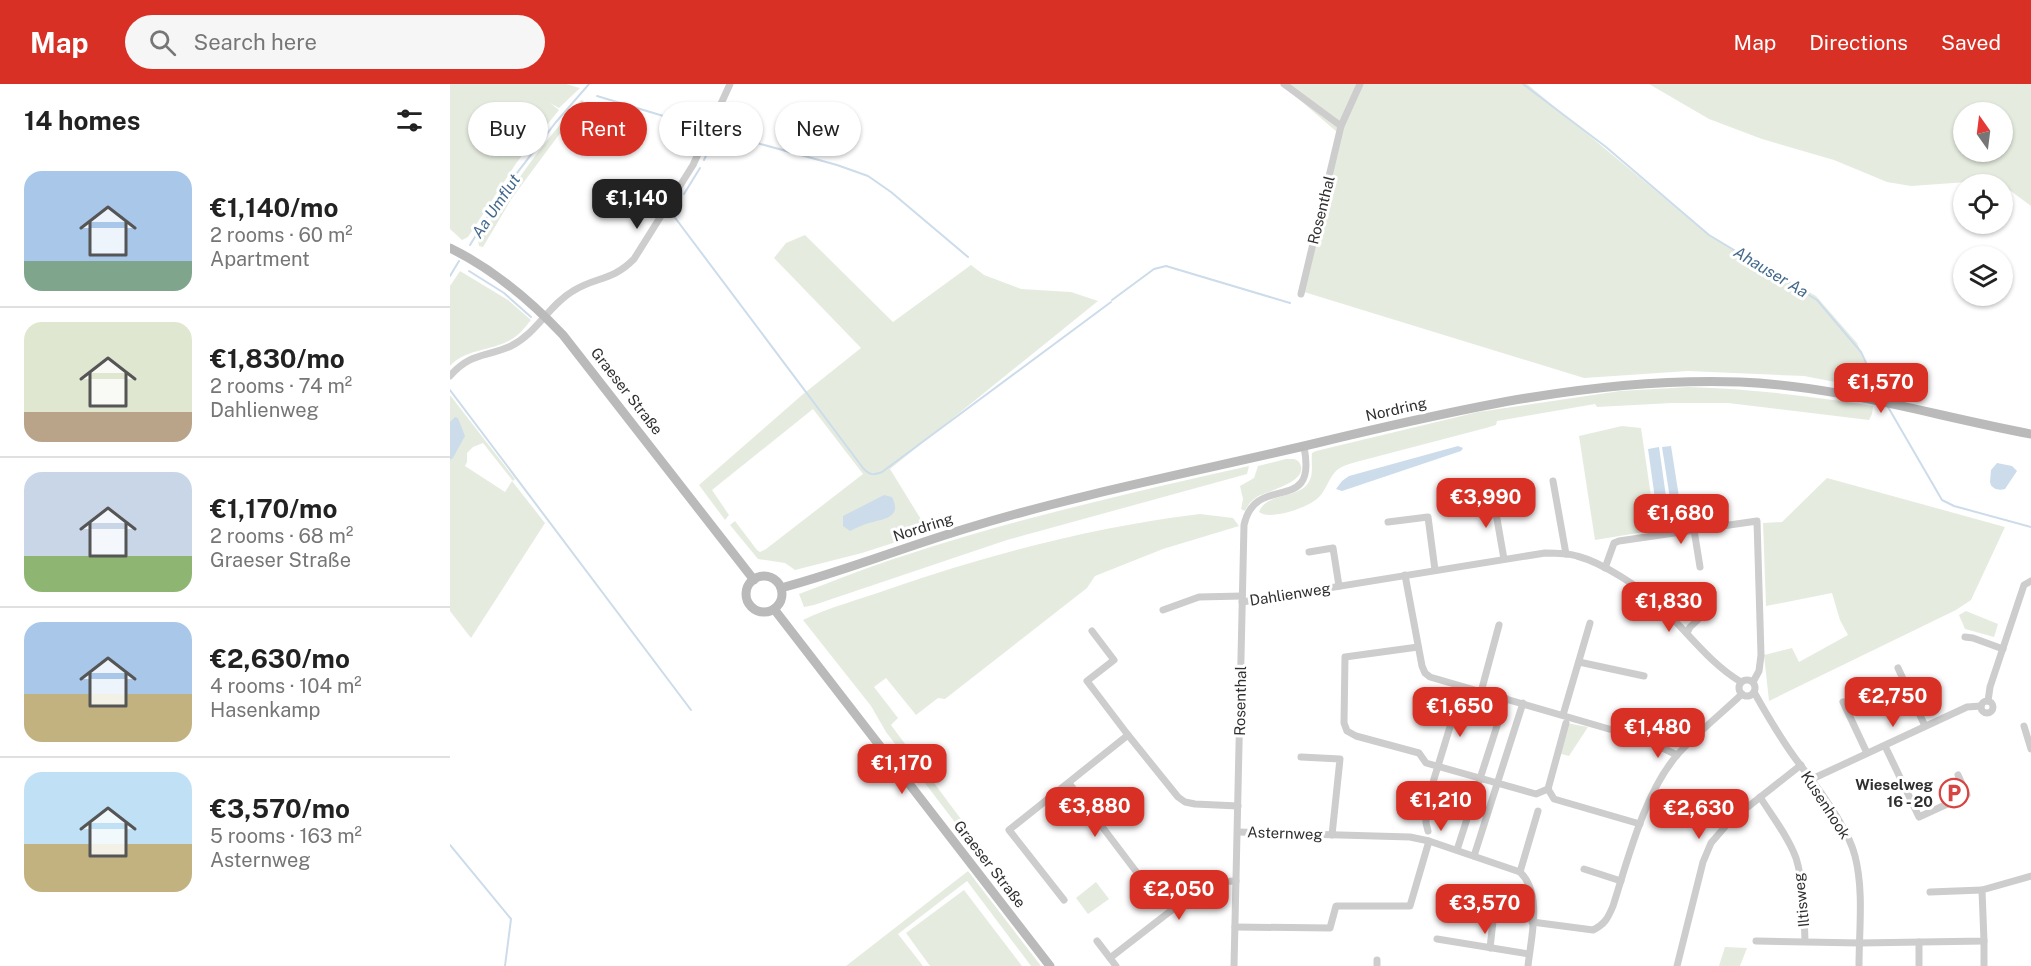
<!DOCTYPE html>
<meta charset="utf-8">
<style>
:root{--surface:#fff;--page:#f6f6f6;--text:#222;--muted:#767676;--line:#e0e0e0;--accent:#d93025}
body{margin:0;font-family:"Public Sans",sans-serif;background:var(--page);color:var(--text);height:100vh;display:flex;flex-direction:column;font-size:22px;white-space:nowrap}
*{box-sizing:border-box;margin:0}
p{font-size:20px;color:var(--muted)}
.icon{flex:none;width:33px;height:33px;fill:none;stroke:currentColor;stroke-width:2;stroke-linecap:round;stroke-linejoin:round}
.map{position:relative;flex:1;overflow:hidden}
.sheet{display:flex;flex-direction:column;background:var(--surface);width:450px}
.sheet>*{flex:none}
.top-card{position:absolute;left:18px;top:18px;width:570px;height:54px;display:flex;gap:12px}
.needle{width:39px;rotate:346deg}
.fabs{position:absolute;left:1503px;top:18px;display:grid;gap:12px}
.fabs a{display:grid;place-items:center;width:60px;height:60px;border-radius:50%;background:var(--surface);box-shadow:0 2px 4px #0004;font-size:30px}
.price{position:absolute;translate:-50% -51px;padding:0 14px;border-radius:12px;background:var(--accent);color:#fff;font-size:20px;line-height:39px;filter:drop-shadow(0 2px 3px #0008)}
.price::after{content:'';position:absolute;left:50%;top:36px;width:18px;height:14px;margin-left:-9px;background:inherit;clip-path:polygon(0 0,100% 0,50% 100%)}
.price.current{background:#222;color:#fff}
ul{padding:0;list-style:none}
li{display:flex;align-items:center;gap:18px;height:150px;padding:0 24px}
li+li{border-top:2px solid var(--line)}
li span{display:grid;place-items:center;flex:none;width:168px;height:120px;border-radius:18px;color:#555}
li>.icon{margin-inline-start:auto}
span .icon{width:72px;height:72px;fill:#fffc;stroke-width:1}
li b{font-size:26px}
h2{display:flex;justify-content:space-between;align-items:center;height:72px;padding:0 24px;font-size:26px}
.pill{padding:0 21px;border-radius:27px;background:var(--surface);box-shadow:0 2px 4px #0004;font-size:21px;line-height:54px}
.pill.current{background:var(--accent);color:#fff}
header{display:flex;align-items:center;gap:36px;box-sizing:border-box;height:84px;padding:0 30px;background:var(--accent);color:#fff}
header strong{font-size:28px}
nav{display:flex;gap:33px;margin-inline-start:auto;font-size:21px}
.search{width:420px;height:54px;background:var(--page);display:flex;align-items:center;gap:15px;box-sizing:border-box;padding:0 21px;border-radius:33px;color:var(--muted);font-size:22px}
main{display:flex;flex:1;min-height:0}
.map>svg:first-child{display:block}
.green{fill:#e5ecdf;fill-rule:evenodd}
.water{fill:#cddcea}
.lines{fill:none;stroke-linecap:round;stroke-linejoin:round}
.stream{stroke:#cddcea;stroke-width:2}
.street{stroke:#cdcdcd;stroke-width:7}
.secondary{stroke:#bababa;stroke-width:9}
.labels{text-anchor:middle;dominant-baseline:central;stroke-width:6;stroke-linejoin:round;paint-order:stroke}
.street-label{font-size:15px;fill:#303030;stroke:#fff}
.poi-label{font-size:15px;font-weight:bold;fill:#303030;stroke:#fff;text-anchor:end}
.water-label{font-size:16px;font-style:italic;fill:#44698c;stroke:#fff}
</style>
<header>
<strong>Map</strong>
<div class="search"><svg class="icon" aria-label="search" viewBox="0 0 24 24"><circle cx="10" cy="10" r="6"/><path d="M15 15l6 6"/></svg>Search here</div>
<nav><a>Map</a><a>Directions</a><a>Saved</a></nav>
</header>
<main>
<section class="sheet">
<h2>14 homes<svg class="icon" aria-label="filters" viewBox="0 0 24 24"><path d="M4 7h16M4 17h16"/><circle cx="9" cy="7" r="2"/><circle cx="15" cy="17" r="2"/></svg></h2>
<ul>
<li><span style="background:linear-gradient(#a9c7e8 75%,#7fa58c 0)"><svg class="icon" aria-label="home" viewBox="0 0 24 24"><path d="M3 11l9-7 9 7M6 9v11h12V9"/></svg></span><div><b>€1,140/mo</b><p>2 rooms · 60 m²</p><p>Apartment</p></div></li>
<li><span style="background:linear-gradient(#dfe7d0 75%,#b9a48a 0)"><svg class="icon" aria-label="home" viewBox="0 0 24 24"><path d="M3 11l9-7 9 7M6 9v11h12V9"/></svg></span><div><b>€1,830/mo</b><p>2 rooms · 74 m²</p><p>Dahlienweg</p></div></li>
<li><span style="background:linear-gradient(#c9d6e8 70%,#8fb573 0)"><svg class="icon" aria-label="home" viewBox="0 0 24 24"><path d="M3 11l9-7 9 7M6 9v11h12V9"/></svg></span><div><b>€1,170/mo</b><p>2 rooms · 68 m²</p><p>Graeser Straße</p></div></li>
<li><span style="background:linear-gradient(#a9c7e8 60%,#c2b280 0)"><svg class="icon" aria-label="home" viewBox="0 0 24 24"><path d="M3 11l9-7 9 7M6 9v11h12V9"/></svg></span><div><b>€2,630/mo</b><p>4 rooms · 104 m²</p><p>Hasenkamp</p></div></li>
<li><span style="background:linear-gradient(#bfe0f5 60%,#c2b280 0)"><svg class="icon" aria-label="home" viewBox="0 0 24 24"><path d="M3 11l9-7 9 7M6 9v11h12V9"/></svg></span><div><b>€3,570/mo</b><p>5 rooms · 163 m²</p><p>Asternweg</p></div></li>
</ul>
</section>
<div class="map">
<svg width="1581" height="882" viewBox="0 0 1581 882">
<rect width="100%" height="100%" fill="#fff"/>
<!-- green -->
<g class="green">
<path d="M0,0H116L130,4L109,24L100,19L109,26L67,78L18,153L12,156L0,145Z"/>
<path d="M831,0H1077L1259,151L1366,212L1407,259L1427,306L1354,292L1238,287L1134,294L854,208L887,48Z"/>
<path d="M1199,0H1581V122L1546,96L1461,102L1437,98L1384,76L1312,55L1259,35ZM1514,28H1552V68H1514Z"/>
<path d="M131,16L134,17L62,114L33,163L29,162L28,157C58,107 92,60 131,16Z"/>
<path d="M355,151L443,238L521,181L534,191L571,205L621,208L648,217L440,385L472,437L468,451L412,469L345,486L335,479L308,475L280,441L285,437L307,466L310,468L316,465L413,390L363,325L262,406L279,431L275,436L249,401L352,311L411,264L324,174L336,159Z"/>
<path d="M10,187L58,216L81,236C76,242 71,249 65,253C46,267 15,264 0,282V202Z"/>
<path d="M1239,303C1302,305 1361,312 1423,322L1422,330L1419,336L1278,319H1222L1147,323L1145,320L1047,337L1046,341L1036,344L906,378C900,380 890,382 885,388C879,395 876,405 870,412C861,423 820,437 809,428C817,406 854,417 861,393C863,385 861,376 862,369L866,367L1028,328L1170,307Z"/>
<path d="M0,311L65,395L63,397L33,359L23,363L17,369V378L15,382L55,408L62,397L95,439L21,554L0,527Z"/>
<path d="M1172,342L1191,344L1206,446L1145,456L1129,352Z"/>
<path d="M836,375C841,375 846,374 849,378C862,398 816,407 807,413C801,417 798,421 795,427L791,425L793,415L790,402L804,394L808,382Z"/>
<path d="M799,382L797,390L557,456L364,521L354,523L349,510C384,497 420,482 456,471C568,434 684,408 799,382Z"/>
<path d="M1377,394L1555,443L1521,516L1506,526L1319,617L1314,571L1342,564L1349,578L1398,551L1390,536L1382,509L1316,522L1313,439L1332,438Z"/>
<path d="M750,430L783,434L789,442L713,465L645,492L637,504L495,615L488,614L466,631L436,594L424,603L448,634L441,641L528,758L523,762L436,648L421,622L353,536C380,523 411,515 439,505C540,470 644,443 750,430Z"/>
<path d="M1516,527L1548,540L1544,553L1515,545L1509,531Z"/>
<path d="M1116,639L1138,643L1119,672L1108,669Z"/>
<path d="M518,787L591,882H581L517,797L448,850L473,882H396Z"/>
<path d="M646,798L659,815L638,830L626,814Z"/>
<path d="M514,806L572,882H480L456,849Z"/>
<path d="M1275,863L1297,864L1290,882H1269Z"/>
</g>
<!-- water -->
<g class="water">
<path d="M5,333L8,334L15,352L3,374L0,376V338Z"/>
<path d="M1008,362L1013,364L1011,367L898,405L892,407L886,405L892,397L899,392Z"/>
<path d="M1221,362L1232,432L1223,434L1212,363Z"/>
<path d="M1209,363L1219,434L1208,436L1198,365Z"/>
<path d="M1547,379L1562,382L1567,387L1555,405C1549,407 1541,405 1540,398L1541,386Z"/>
<path d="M434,411L442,413C453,434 433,435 419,439C412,441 406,444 400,447L393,442V432Z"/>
</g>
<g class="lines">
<!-- stream -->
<g class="stream">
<path d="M1073,0L1156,63L1259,151L1367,216L1411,268L1433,315"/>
<path d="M147,12L250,43"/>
<path d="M254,76L267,48L387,81L418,92L441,108L518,173"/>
<path d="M234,110L250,84"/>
<path d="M228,119L222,127L223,131L413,384C420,392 424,391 432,388L661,218"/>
<path d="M20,161L54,106L106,38L139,0"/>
<path d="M19,187L54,209L81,233"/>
<path d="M0,192L9,177"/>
<path d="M662,216L704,185L716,182L840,219"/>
<path d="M0,306L241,626"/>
<path d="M1438,323L1492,416L1504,422L1581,443"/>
<path d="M0,761L61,835L55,882"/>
</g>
<!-- street -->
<g class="street">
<path d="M834,0L891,42"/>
<path d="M851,210L891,42L910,0"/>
<path d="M0,292C21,268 35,274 61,262C87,249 99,221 123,207C147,192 161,198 184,175L243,81L280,0"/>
<path d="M1103,397L1116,470"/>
<path d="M1043,412L1054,475"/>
<path d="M938,438L978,433L985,486"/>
<path d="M1244,446L1250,483"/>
<path d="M859,468L883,464L889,502"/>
<path d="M1155,484L1164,459L1169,457L1307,437L1311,571L1309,587L1303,598"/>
<path d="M955,491L972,582L975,589L980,593L1197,656"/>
<path d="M792,518L1095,469C1104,469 1117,469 1127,472C1153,479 1190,503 1210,522C1237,547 1259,579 1291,598"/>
<path d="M713,526L749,513L792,512"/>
<path d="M642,547L664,576L637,597L678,651"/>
<path d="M1237,549L1240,543L1252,532"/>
<path d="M1515,553L1523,554L1553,565"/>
<path d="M968,563L895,573L894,639L897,647L906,652L969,669L976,679L1086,710L1098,705"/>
<path d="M1129,578L1194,592"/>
<path d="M1448,584L1475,642"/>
<circle cx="1297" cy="604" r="8"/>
<path d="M1031,608L1049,541"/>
<path d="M1304,608C1318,633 1333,659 1351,682C1369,705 1398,744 1405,772C1414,807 1409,846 1409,882"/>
<circle cx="1537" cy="623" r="6"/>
<path d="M1538,617L1540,603L1574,501L1581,497"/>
<path d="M1393,618L1417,669"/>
<path d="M1113,631L1140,539"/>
<path d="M1574,642L1581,665"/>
<path d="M1200,658L1227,671"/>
<path d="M1435,662L1469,733L1517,711L1508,691"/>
<path d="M851,673L890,675L882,751"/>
<path d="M1362,695L1517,623L1531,622"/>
<path d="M619,699L691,794"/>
<path d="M1098,705L1104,715L1190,740"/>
<path d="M1098,705L1116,639"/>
<path d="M1310,713C1322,732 1338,752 1346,774C1354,800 1354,830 1355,857"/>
<path d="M978,747L976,739V721L1007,620"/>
<path d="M788,748L960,753L979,757L1070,788C1093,810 1081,853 1078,882"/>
<path d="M1007,766L1056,614"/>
<path d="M1024,772L1073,619"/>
<path d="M1134,785L1171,797"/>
<path d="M1070,788L1088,727"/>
<path d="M1480,808L1532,806"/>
<path d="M614,816L559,746L678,651L728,713L735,718L745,720L788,722"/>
<path d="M1082,838L1143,846C1155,840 1158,834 1163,822C1178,775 1195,707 1228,670C1247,649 1271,630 1292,610"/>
<path d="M785,843L880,844L886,822H960L979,757"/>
<path d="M987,855L1079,870"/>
<path d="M647,857L660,874"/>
<path d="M1306,857L1410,859L1534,857L1532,806L1581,792"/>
<path d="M1534,857V882"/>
<path d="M1469,858V882"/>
<path d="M1040,864L1045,820"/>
<path d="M666,882L660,874L745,808C759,800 769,797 786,797"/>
<path d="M784,882L794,441C806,387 868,433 854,363"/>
<path d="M927,882V876"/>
<path d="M1227,882L1253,778L1261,759L1280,737L1351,681"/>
</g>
<!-- secondary -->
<g class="secondary">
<path d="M0,164C43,185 80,216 113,251L304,496"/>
<circle cx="314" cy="510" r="18"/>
<path d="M331,504C395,487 457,462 521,443C636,408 754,386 871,358C1009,325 1147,293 1290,298C1390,302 1484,332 1581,350"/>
<path d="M324,525L600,882"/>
</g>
</g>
<!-- icons -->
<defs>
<g id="parking-ring" transform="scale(1.5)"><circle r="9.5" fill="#fff" stroke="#d74542" stroke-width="1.5"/><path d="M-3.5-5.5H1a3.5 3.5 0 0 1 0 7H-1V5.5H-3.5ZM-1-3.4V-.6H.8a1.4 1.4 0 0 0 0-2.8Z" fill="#d74542"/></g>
</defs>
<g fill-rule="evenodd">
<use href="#parking-ring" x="1504" y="709"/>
</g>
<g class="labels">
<!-- street labels -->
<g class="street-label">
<text transform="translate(871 126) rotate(-76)">Rosenthal</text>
<text transform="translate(177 307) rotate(52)">Graeser Straße</text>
<text transform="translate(946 325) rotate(-13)">Nordring</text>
<text transform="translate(473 443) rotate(-18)">Nordring</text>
<text transform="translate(840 510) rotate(-9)">Dahlienweg</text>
<text transform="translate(790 617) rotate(-89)">Rosenthal</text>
<text transform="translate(1376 721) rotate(57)">Kusenhook</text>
<text transform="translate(835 749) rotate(2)">Asternweg</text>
<text transform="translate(540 780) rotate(52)">Graeser Straße</text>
<text transform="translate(1351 816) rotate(-96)">Iltisweg</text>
</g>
<!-- poi labels -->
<g class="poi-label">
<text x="1483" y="700">Wieselweg<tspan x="1483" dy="17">16 - 20</tspan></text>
</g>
<!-- water labels -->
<g class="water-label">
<text transform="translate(46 122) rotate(-56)">Aa Umflut</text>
<text transform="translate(1321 188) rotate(31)">Ahauser Aa</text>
</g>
</g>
</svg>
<div class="fabs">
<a><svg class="needle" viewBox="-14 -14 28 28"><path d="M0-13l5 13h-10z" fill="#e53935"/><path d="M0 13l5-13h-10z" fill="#767676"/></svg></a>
<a><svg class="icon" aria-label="locate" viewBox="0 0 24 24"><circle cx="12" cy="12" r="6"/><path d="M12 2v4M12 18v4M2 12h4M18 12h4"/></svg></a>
<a><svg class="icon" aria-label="layers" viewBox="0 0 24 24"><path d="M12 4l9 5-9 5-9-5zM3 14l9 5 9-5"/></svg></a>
</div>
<b class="price current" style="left:187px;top:146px">€1,140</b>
<b class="price" style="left:1431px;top:330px">€1,570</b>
<b class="price" style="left:1036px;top:445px">€3,990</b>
<b class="price" style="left:1231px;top:461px">€1,680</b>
<b class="price" style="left:1219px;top:549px">€1,830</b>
<b class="price" style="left:1443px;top:644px">€2,750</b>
<b class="price" style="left:1010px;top:654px">€1,650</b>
<b class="price" style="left:1208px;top:675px">€1,480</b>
<b class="price" style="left:452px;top:711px">€1,170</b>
<b class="price" style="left:991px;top:748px">€1,210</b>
<b class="price" style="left:645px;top:754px">€3,880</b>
<b class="price" style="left:1249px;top:756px">€2,630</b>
<b class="price" style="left:729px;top:837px">€2,050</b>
<b class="price" style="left:1035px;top:851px">€3,570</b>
<div class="top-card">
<a class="pill">Buy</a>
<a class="pill current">Rent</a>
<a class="pill">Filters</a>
<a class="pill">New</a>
</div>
</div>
</main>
